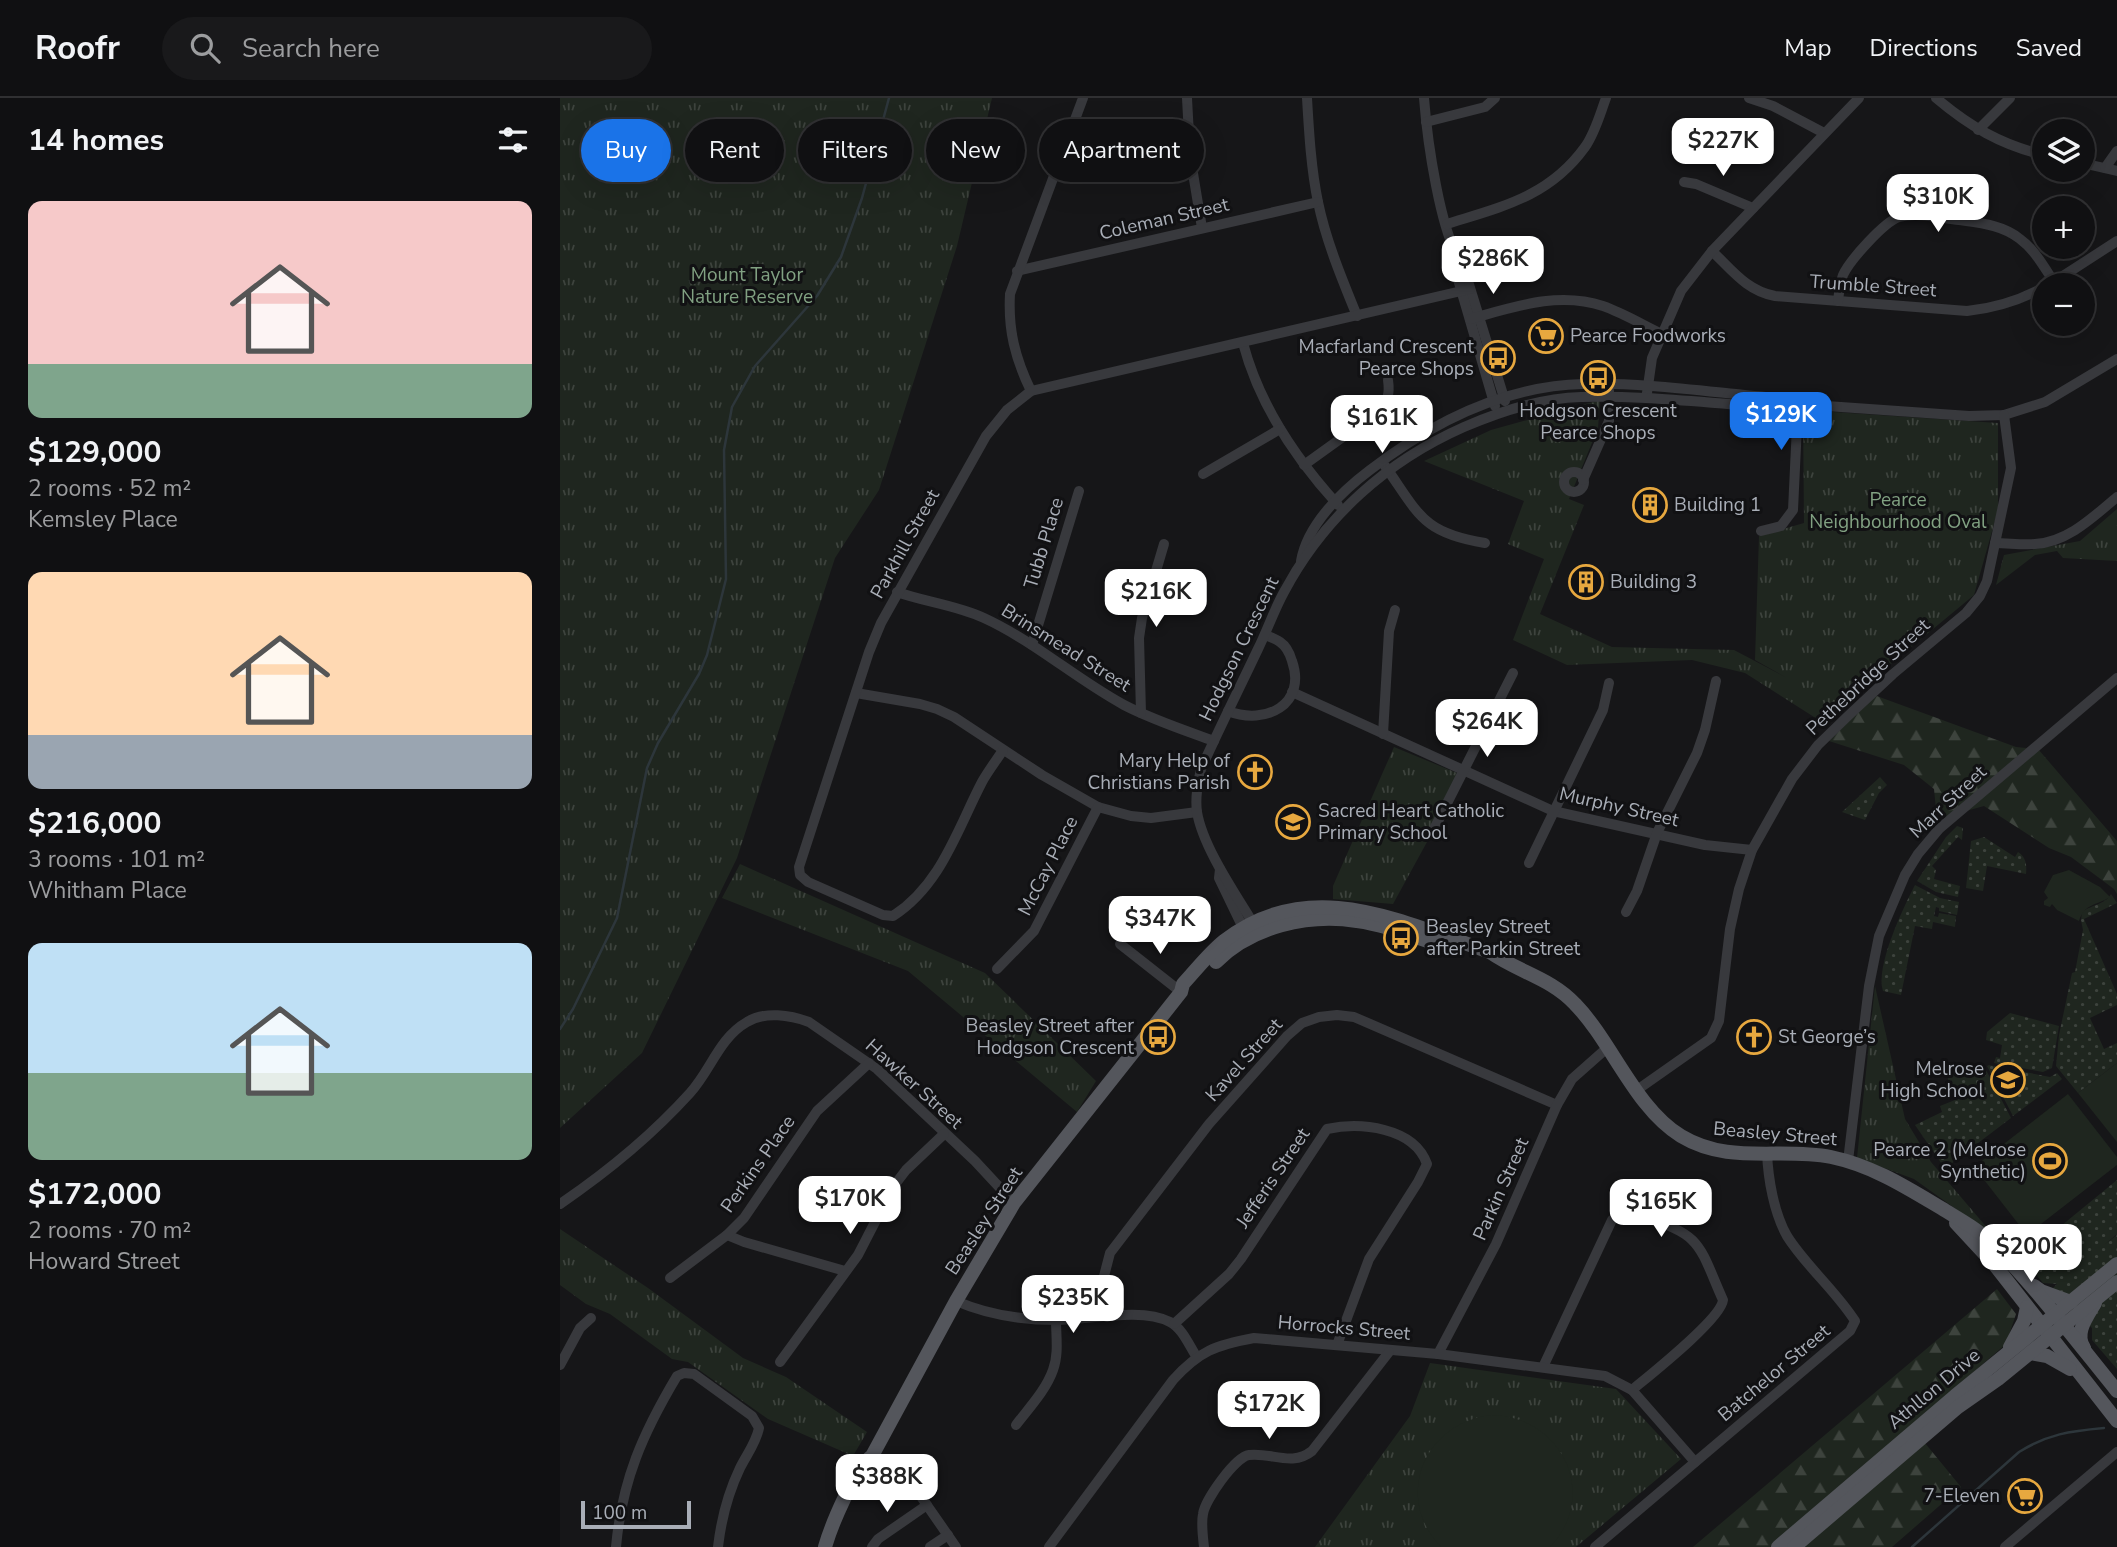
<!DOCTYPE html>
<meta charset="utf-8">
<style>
:root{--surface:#101012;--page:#19191b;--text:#f1f3f6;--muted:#9c9d9f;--line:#303032;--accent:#1a73e8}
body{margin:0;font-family:"Nunito Sans",sans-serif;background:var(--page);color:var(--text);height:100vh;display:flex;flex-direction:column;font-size:26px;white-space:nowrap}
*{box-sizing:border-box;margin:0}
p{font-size:23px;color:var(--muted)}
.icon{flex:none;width:38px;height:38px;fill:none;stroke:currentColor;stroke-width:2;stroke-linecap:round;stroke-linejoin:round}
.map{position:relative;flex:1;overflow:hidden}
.drawer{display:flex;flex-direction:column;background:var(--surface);width:560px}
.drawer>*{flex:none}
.banner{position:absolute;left:21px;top:21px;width:665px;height:63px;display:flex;gap:14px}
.buttons{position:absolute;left:1472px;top:21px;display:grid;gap:14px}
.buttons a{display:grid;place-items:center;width:63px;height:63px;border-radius:50%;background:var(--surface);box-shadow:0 7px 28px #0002,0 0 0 2px var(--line);font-size:35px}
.scale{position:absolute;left:21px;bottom:18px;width:110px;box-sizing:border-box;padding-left:7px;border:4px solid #a9aeb7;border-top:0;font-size:19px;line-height:24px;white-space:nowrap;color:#a9aeb7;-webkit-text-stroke:5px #111113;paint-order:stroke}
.price{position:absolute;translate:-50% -60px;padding:0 16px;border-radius:14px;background:#fff;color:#222;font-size:23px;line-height:46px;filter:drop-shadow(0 2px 4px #0008)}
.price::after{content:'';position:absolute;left:50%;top:42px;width:21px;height:16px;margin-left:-10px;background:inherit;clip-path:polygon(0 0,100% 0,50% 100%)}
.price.on{background:var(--accent);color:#fff}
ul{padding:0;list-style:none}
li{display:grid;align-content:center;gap:14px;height:371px;padding:0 28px}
li span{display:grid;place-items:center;height:217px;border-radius:14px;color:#555}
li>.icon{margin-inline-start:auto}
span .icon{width:126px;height:126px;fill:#fffc;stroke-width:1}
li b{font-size:30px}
h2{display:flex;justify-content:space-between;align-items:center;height:84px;padding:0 28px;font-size:30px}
.tag{padding:0 24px;border-radius:32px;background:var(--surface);box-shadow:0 7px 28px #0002,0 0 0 2px var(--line);font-size:24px;line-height:63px}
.tag.on{background:var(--accent);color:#fff}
header{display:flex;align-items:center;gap:42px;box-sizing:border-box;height:98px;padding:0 35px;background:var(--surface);border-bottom:2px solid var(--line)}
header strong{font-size:33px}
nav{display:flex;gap:38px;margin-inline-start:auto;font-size:24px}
.search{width:490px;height:63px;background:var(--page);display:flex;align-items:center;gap:18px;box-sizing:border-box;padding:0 24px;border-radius:38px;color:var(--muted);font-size:26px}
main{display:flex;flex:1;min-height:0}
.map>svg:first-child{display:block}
.grass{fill:url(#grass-dots)}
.forest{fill:url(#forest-firs)}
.park{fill:url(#park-tufts)}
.pitch{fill:#1f261f}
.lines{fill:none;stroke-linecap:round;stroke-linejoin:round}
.stream{stroke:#2d363b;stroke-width:2.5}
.minor{stroke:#38393d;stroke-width:10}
.major{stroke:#54565c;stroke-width:14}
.labels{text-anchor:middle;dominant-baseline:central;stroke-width:6;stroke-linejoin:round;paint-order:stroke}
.street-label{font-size:19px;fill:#a9aeb7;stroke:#111113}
.park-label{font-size:19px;fill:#81a182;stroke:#111113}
.poi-label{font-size:19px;fill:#a9aeb7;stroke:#111113;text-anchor:start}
</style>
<header>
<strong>Roofr</strong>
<div class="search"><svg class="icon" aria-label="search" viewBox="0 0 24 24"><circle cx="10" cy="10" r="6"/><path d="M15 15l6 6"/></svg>Search here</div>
<nav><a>Map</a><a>Directions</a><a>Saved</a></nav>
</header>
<main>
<section class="drawer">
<h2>14 homes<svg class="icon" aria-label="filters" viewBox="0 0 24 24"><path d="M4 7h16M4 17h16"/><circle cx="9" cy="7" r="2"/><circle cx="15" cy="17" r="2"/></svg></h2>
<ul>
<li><span style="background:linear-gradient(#f6c9c9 75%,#7fa58c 0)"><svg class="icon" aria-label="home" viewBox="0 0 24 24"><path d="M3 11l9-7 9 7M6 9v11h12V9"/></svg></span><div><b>$129,000</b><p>2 rooms · 52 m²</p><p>Kemsley Place</p></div></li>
<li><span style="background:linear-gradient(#ffd9b3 75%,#9aa5b1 0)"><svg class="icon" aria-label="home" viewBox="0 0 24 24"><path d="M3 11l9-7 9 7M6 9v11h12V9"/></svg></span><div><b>$216,000</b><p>3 rooms · 101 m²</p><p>Whitham Place</p></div></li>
<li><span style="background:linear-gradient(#bfe0f5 60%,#7fa58c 0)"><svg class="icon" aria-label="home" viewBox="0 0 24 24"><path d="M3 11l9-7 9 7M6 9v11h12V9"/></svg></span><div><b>$172,000</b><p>2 rooms · 70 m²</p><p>Howard Street</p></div></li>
</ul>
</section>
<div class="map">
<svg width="1557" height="1449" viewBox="0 0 1557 1449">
<defs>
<pattern id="grass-dots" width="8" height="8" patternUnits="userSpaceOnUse" patternTransform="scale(1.75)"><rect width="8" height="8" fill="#1f261f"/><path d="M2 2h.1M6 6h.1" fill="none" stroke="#3d433d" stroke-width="1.8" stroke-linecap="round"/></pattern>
<pattern id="forest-firs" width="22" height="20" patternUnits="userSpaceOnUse" patternTransform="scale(1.75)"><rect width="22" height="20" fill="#1f261f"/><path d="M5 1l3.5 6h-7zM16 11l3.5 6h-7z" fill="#3d433d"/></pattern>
<pattern id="park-tufts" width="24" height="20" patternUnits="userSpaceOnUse" patternTransform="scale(1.75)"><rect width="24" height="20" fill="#1f261f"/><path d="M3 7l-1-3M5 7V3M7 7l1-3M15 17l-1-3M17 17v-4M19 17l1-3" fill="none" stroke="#3d433d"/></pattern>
</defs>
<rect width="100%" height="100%" fill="#161618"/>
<!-- grass -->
<g class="grass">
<path d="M1320,679L1327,687L1319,695L1305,722L1282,714Z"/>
<path d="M1397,728L1403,730L1402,742L1398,739L1372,768L1376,772L1374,781L1400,788L1398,799L1376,794L1357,783L1386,739Z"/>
<path d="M1424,739L1455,759L1458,754C1466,759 1467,767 1466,776L1427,768L1423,793L1406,790L1411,743Z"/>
<path d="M1355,787L1380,800L1399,804L1397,817L1379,813V810L1376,809L1374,818L1378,819L1379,815L1396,818L1395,829L1373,824L1372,831L1355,828L1341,897L1323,893C1315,869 1343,810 1355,787Z"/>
<path d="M1551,796L1557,805L1524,821L1557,896V907L1530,920L1544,951L1557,945V965L1518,995L1496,968L1499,937L1512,875L1515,874L1523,832L1521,822L1522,814C1531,807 1546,806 1551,796Z"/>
<path d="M1450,915L1499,928L1492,970L1483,974L1434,965L1436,959L1440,960L1442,947L1426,942L1427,934Z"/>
<path d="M1382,963L1425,970L1451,1020L1393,1064L1388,1075L1355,1027L1382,1014L1380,1008L1395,1002Z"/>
<path d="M1429,967L1490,979L1497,975L1502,981L1453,1018L1427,968Z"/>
<path d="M1557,1082V1136L1544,1147L1557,1137V1271L1532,1242V1230L1492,1191L1497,1186L1483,1185L1462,1160Z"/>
</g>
<!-- forest -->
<g class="forest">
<path d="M1314,597L1456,649L1478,651L1557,743V796L1554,791L1511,759L1489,750L1424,708L1377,721L1374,691L1344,667L1269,643Z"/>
<path d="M1437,1191L1456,1216L1446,1246L1351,1328L1401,1389L1332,1449H1133Z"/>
</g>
<!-- park -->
<g class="park">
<path d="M0,0H432L397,148L319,392L275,460L177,760L82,955L0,1030Z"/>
<path d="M1040,302L1038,330L1009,401L1024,407L980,516L1052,549L1174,552L1227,580L1195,562L1199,438L1244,425L1243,312L1438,325V412L1414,497L1279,609L1265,626L1185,575L1132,562L1007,567L953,542L984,461L948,446L964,403L864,363L931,332Z"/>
<path d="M1557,411V463L1503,460L1497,453L1475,457L1436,487L1444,457L1520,443Z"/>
<path d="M834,649L897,675L873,733L833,806L773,801V788Z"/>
<path d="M180,766L425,875L536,983L517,1014L348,873L162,800Z"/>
<path d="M1315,888L1345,1021L1371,1064L1435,1139L1354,1081L1297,1060Z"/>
<path d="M0,1131L88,1190L183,1260L226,1279L307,1334L293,1358L208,1321L128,1264L112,1261L50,1216L26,1206L0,1187Z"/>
<path d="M870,1265L1056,1291L1121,1361L1016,1449H755L850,1318Z"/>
</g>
<!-- pitch -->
<g class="pitch">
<path d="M1509,772L1540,789L1550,799C1536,808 1525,805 1519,823L1497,812L1492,806L1490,809L1484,807V803L1488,800L1484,794L1493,777Z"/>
<path d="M1557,965V1044L1518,995Z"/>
<path d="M1508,996L1557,1059V1067L1467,1137L1414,1069Z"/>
<path d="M931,1317C1001,1318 1040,1396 990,1449H881C833,1399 864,1325 931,1317Z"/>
</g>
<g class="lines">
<!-- stream -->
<g class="stream">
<path d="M0,931L13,911L57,820L87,670L98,645L139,576L147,557L166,481L164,352L172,309L195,268L257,198L281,159L302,100L329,0"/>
<path d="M1352,1449L1459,1354C1488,1336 1510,1333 1544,1330"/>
</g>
<!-- minor -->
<g class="minor">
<path d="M627,0L630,57L642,130"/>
<path d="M747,0C749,34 751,70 758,104C766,143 782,181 797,218"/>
<path d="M864,0C867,39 880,138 903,167L945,303"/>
<path d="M1189,0L1213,8L1264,35"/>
<path d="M1376,0C1409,28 1441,47 1484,57"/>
<path d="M866,24L925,9L935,0"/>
<path d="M1418,32L1450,0"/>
<path d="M1522,65L1557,73"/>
<path d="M1545,70L1557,53"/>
<path d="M1124,84L1136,86L1193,110"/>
<path d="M887,126C941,109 989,99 1025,49C1035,35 1040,16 1046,0"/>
<path d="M1152,153C1172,172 1187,193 1215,198L1407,213C1435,210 1459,203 1484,189"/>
<path d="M897,159L895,171L935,308"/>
<path d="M457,173L758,104"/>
<path d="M1489,187L1557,143"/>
<path d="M1278,203C1279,194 1280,185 1283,177C1290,162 1324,124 1339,119C1358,114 1380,120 1399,122C1420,125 1443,127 1460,141C1475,152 1484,169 1494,184"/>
<path d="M910,221C954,209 998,193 1043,208C1063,215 1083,227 1102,236"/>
<path d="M683,245C699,306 736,361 778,407"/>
<path d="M471,293C455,260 448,232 450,196L523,0"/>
<path d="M1087,295L1092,260L1121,193L1152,153L1299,0"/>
<path d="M744,367L819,313C828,302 830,296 828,282"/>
<path d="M825,368C859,416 862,435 925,445"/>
<circle cx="1014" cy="384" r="10"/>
<path d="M643,376L720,331"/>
<path d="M1023,382L1049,323V293"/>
<path d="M1201,433L1221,428L1233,412L1238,306"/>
<path d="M1435,445C1448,445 1462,447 1475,446C1508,444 1533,419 1557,399"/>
<path d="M741,463C747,427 782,393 810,372C871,325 944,288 1023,286C1091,284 1161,296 1229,301L1238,306"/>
<path d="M337,494C365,504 396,507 424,520C474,543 516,581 564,607C593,622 624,632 654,643"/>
<path d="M472,547L519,393"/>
<path d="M732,594L993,713L1145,747L1192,752"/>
<path d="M296,595L360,606L377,611L394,619L482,677L538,709L571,718L591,720L637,714"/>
<path d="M668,613C706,628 747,606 732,563C730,556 726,548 720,544C716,541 710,539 705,537"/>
<path d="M581,615L579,540L582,520L604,446"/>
<path d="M823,636L829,533L835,512"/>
<path d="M443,652C436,663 428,673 422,684C397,732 381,787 333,818L323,817L248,784L240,777L239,769L309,554L321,525L426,338L447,312L471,293L910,191"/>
<path d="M873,733L953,575"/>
<path d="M969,765L1043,612L1049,585"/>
<path d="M660,771L659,780L686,836"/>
<path d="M1066,814L1077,793L1097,735L1137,655L1145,632L1156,583"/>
<path d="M696,830C677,798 643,750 637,714C635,699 638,685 641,671C659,631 679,591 698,551C707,533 714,512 724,494C764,419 827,363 904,329C941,313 980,300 1021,299C1089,297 1159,307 1227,310L1238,306L1409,318L1444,317L1485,304L1557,261"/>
<path d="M560,846L621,894"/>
<path d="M437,871L474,833L538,709"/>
<path d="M1077,992L1151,940L1159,923L1170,831L1179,791L1192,752L1232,681L1258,647L1289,617L1333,576L1406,515L1420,498L1427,483L1451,370L1444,317"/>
<path d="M1288,1063L1309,888L1319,838L1345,777L1358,756L1379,731L1557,580"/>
<path d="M0,1106C47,1074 92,1037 130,995C151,972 159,940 187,924C205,913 230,917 249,924L317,971L415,1063L454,1105"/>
<path d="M167,1137L184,1144L285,1173"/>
<path d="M110,1180L167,1137L184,1120L257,1013L309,965"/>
<path d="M396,1203C428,1217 462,1222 497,1222C529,1222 581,1209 610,1224C622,1230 629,1247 636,1258"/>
<path d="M547,1219L543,1182L550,1155L649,1026L727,938L742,925L759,919L777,917L794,919L997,1007"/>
<path d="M614,1226L669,1176L681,1161L767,1031C800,1024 854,1029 867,1066L858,1084L809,1161L777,1247"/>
<path d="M878,1256L936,1146L997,1007L1012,981L1047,950"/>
<path d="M220,1264L298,1157L333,1089L346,1072L384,1036"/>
<path d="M0,1267L20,1230L31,1220"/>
<path d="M983,1269L1052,1122C1063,1114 1071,1117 1084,1120C1143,1135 1140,1151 1163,1202C1161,1221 1090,1277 1072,1292"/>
<path d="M456,1327C469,1310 486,1292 493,1272C499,1256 496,1238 496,1222"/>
<path d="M312,1358L346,1377L396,1449"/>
<path d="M56,1449C62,1382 83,1335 117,1278L124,1275L134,1276L192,1318L199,1330C196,1345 187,1356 180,1370C169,1393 161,1423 158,1449"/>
<path d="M312,1449L318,1441L367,1407"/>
<path d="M370,1449L388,1437"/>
<path d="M489,1449L613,1282C639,1253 656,1247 694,1240L878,1256L1045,1278L1072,1292L1135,1364"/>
<path d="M644,1449C643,1439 641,1426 643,1416C645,1402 675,1359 689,1357C711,1354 732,1369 752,1353L829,1254"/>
<path d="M1035,1449L1290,1233L1295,1223C1276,1193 1245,1167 1227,1138C1214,1115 1208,1081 1207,1054"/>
<path d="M1445,1449L1557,1354"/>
</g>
<!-- major -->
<g class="major">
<path d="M656,864C691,829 748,815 797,823C827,827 857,840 886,849"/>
<path d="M1396,1125L1434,1166L1557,1323"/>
<path d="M1474,1188L1481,1193L1511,1204"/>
<path d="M1450,1249L1464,1223L1467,1209"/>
<path d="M1524,1250C1514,1235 1527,1219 1535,1205"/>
<path d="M1470,1255L1487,1258L1510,1271"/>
<path d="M265,1449C271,1428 295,1370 312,1358L396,1203L454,1105L621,894L623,886C636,872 649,855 664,843C750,776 841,824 930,854C958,874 991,880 1015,906C1052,944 1075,1010 1121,1038C1169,1067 1219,1049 1271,1059C1314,1068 1349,1091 1386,1113C1404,1124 1422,1134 1437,1150C1480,1195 1518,1245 1557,1293"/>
<path d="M1218,1449L1395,1298L1557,1166"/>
<path d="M1234,1449L1398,1309L1438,1281L1557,1184"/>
</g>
</g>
<!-- icons -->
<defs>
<g id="supermarket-ring" transform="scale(1.75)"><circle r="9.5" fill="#111113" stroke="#e7a83f" stroke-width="1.5"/><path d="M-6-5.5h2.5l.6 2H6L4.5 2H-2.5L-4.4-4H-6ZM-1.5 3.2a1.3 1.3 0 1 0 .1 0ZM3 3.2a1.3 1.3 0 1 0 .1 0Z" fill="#e7a83f"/></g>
<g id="bus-ring" transform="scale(1.75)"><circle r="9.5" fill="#111113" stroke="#e7a83f" stroke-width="1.5"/><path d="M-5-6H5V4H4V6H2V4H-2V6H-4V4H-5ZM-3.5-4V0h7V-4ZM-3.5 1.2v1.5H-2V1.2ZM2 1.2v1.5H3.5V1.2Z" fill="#e7a83f"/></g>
<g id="building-ring" transform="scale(1.75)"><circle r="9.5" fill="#111113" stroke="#e7a83f" stroke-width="1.5"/><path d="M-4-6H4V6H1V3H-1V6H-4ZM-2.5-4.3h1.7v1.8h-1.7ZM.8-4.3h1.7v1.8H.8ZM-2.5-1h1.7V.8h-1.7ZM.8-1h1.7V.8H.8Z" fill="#e7a83f"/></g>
<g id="church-ring" transform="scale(1.75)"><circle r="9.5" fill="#111113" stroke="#e7a83f" stroke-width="1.5"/><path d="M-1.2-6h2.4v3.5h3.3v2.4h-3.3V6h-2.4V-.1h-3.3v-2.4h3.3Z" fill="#e7a83f"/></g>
<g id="school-ring" transform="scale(1.75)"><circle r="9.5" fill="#111113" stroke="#e7a83f" stroke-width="1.5"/><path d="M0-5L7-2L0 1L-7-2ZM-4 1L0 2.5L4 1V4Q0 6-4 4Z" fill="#e7a83f"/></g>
<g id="stadium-ring" transform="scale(1.75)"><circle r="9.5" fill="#111113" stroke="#e7a83f" stroke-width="1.5"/><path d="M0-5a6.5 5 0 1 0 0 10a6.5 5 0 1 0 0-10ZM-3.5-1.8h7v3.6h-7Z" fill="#e7a83f"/></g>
</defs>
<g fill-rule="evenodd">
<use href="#supermarket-ring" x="986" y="238"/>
<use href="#bus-ring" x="938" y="260"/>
<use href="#bus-ring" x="1038" y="280"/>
<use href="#building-ring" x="1090" y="407"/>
<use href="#building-ring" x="1026" y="484"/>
<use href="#church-ring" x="695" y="674"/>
<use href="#school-ring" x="733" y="724"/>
<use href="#bus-ring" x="841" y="840"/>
<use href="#bus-ring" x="598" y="939"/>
<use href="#church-ring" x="1194" y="939"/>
<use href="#school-ring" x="1448" y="982"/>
<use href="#stadium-ring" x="1490" y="1063"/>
<use href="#supermarket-ring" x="1465" y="1398"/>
</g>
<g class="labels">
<!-- street labels -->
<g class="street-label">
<text transform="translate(604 121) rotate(-13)">Coleman Street</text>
<text transform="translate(1313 188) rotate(4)">Trumble Street</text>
<text transform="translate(484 445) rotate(-73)">Tubb Place</text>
<text transform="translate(345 446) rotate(-61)">Parkhill Street</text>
<text transform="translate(506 550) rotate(32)">Brinsmead Street</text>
<text transform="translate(679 551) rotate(-64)">Hodgson Crescent</text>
<text transform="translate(1308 579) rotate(-43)">Pethebridge Street</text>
<text transform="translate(1388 704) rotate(-43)">Marr Street</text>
<text transform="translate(1059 709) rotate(13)">Murphy Street</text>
<text transform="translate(488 768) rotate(-63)">McCay Place</text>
<text transform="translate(684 962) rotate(-48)">Kavel Street</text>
<text transform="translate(354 986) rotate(42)">Hawker Street</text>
<text transform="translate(1215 1036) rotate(5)">Beasley Street</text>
<text transform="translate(198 1066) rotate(-55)">Perkins Place</text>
<text transform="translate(713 1080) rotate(-56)">Jefferis Street</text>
<text transform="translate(941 1091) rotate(-66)">Parkin Street</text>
<text transform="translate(424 1123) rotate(-57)">Beasley Street</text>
<text transform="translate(784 1230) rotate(5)">Horrocks Street</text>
<text transform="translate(1214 1275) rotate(-40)">Batchelor Street</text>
<text transform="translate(1374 1291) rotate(-40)">Athllon Drive</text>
</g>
<!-- park labels -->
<g class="park-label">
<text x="187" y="177">Mount Taylor<tspan x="187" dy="22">Nature Reserve</tspan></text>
<text x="1338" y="402">Pearce<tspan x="1338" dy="22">Neighbourhood Oval</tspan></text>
</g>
<!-- poi labels -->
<g class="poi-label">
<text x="1010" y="238">Pearce Foodworks</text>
<text x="914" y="249" text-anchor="end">Macfarland Crescent<tspan x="914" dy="22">Pearce Shops</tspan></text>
<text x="1038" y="313" text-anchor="middle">Hodgson Crescent<tspan x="1038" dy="22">Pearce Shops</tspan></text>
<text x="1114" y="407">Building 1</text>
<text x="1050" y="484">Building 3</text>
<text x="670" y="663" text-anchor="end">Mary Help of<tspan x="670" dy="22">Christians Parish</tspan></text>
<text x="758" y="713">Sacred Heart Catholic<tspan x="758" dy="22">Primary School</tspan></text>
<text x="866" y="829">Beasley Street<tspan x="866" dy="22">after Parkin Street</tspan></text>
<text x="574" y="928" text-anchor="end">Beasley Street after<tspan x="574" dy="22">Hodgson Crescent</tspan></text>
<text x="1218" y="939">St George’s</text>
<text x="1424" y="971" text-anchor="end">Melrose<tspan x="1424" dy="22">High School</tspan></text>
<text x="1466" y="1052" text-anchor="end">Pearce 2 (Melrose<tspan x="1466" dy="22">Synthetic)</tspan></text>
<text x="1440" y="1398" text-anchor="end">7-Eleven</text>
</g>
</g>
</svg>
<div class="buttons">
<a><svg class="icon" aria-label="layers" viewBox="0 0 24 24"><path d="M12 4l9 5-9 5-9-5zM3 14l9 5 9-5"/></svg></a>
<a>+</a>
<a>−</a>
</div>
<div class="scale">100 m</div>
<b class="price" style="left:1163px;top:80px">$227K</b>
<b class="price" style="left:1378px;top:136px">$310K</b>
<b class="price" style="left:933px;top:198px">$286K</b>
<b class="price on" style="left:1221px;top:354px">$129K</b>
<b class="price" style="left:822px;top:357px">$161K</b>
<b class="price" style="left:596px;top:531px">$216K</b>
<b class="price" style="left:927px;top:661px">$264K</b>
<b class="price" style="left:600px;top:858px">$347K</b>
<b class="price" style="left:290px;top:1138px">$170K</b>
<b class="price" style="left:1101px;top:1141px">$165K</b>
<b class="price" style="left:1471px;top:1186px">$200K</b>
<b class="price" style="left:513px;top:1237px">$235K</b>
<b class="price" style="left:709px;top:1343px">$172K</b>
<b class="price" style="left:327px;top:1416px">$388K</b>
<div class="banner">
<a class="tag on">Buy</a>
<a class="tag">Rent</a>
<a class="tag">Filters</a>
<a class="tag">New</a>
<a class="tag">Apartment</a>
</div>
</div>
</main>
